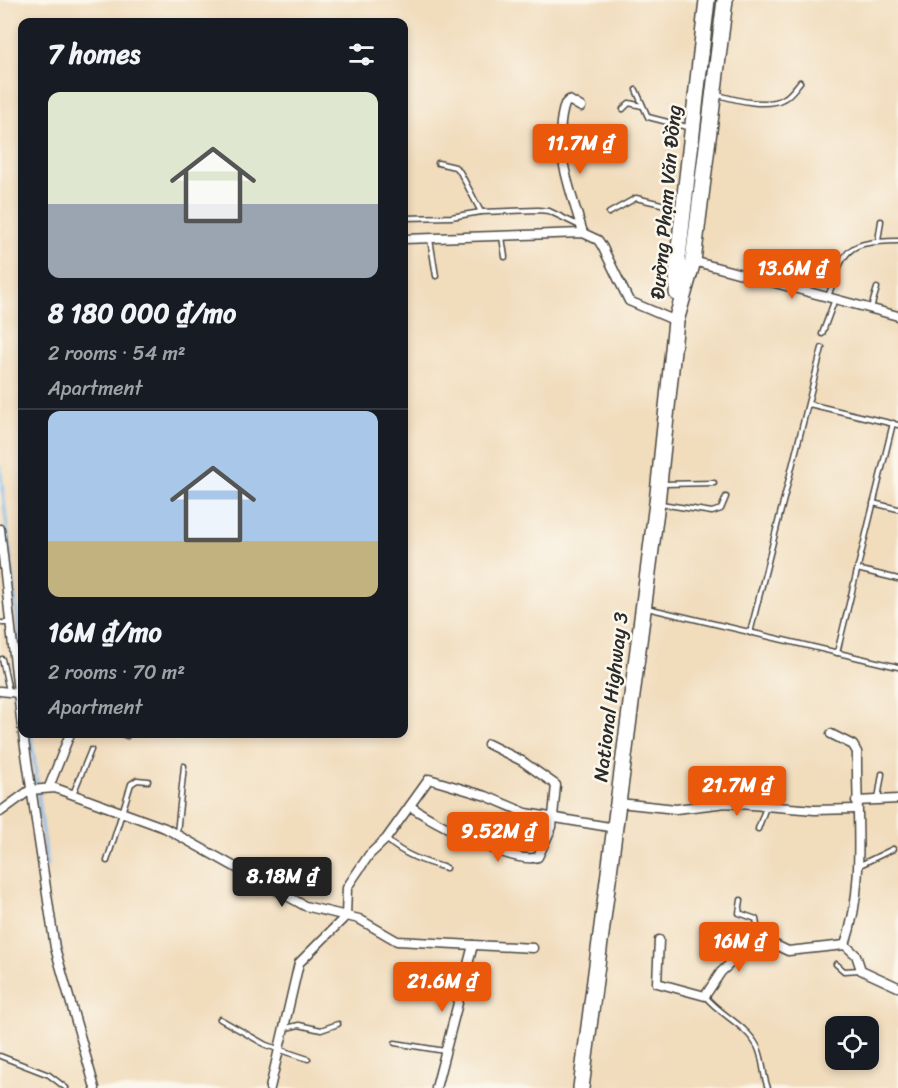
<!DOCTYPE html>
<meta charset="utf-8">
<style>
:root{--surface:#171b24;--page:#20242c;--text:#f1f3f6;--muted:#9ea1a6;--line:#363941;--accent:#ea580c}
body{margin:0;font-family:Sriracha,sans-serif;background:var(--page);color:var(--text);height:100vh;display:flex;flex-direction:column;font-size:22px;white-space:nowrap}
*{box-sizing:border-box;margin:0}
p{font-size:20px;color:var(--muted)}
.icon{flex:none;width:33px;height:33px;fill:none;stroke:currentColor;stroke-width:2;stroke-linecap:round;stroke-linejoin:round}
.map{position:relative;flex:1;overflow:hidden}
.drawer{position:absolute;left:18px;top:18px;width:390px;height:720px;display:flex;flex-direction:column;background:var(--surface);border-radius:12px;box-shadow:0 3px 9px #0003}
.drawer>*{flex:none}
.buttons{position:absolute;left:825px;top:1016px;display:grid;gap:12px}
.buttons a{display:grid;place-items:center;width:54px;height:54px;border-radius:12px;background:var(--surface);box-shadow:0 3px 9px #0003;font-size:30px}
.price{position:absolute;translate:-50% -51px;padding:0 14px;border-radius:6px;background:var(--accent);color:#fff;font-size:20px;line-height:39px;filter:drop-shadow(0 2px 3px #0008)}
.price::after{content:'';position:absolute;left:50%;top:36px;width:18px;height:14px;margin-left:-9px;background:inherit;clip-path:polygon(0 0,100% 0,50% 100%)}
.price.selected{background:#222;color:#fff}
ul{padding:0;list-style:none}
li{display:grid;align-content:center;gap:12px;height:318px;padding:0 30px}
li+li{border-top:2px solid var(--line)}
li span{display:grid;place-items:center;height:186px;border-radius:12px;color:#555}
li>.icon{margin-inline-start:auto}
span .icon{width:108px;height:108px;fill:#fffc;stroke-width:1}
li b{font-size:26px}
h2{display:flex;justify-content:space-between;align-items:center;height:72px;padding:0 30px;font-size:26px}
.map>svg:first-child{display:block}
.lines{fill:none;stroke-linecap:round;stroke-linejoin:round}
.stream{stroke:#7bb9ef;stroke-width:3}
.lane-casing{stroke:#494641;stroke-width:7}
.street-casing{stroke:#494641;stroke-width:11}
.highway-casing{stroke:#494641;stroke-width:18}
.lane{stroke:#fff;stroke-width:4}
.street{stroke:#fff;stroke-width:8}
.highway{stroke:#fff;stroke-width:15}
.labels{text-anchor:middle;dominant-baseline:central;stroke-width:5;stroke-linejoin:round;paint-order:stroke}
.street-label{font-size:20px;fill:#2b2b2b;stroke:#fbf7ec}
</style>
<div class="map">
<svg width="898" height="1088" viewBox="0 0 898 1088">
<rect width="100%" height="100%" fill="#fbf7ec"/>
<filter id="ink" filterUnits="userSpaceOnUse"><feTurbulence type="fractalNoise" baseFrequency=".0167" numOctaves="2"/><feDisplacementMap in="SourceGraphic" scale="12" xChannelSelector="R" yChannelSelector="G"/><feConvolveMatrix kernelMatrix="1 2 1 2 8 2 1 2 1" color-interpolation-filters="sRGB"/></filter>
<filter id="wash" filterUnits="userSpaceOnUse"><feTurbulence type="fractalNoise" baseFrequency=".008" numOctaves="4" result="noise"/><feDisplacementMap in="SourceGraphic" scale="24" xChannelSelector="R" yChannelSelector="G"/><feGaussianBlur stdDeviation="1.35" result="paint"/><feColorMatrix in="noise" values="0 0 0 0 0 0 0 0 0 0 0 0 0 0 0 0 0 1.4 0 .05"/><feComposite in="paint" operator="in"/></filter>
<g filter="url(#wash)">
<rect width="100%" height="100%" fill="#f1dcbc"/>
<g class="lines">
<!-- stream -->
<g class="stream">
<path d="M0,467L22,658"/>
<path d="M31,734L47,866"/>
<path d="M57,935L62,957"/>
</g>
</g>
</g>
<g filter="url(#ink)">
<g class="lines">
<!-- lane casing -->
<g class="lane-casing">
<g id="lane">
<path d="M636,90L648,117L687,127"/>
<path d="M718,95C736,100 766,108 783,99C790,96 795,88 800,82"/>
<path d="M623,109L629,103L642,106"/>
<path d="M438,163L455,167L460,172L481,212"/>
<path d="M609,213L636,198L678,208"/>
<path d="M404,218L451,217L481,212L538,210L549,211L580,226"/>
<path d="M502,237L505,257"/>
<path d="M430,239L436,276"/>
<path d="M878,241L881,221"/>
<path d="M767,280L787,259"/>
<path d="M828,297C845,248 845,242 898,241"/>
<path d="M871,308L877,288"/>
<path d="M822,334L835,299"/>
<path d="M809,404L898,425"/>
<path d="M663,484L714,483"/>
<path d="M873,503L898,509"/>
<path d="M661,504L712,512L721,509L726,497"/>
<path d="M857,569L898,579"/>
<path d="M647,608L898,667"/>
<path d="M0,623H11"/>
<path d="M750,633L822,348"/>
<path d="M837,653L893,423"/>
<path d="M2,659L9,691"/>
<path d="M122,734L127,736"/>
<path d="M73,794L91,750"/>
<path d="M878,799L882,774"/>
<path d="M758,829L766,807"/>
<path d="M177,833L184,766"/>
<path d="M387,840C404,855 424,862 446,868"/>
<path d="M107,861L131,784L137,780L148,781"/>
<path d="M860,865L893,849"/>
<path d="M741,900L739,913L756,919L759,937"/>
<path d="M836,964L844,971L860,970"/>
<path d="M705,996C720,1015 746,1025 757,1046C764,1059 762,1074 768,1088"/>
<path d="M220,1019L266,1045L308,1059"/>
<path d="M286,1028L299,1025L321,1030L338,1024"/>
<path d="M395,1043L445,1051"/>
<path d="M0,1056L49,1075L66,1088"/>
</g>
</g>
<!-- street casing -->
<g class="street-casing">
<g id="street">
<path d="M581,107L569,100L565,104C551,145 572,194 583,233"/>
<path d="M404,239L583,233L598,240L602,246L629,301L676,321"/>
<path d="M693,261L898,316"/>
<path d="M0,529L22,728"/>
<path d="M0,691L18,693"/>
<path d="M23,734L55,948L95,1088"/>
<path d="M831,734L853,745L857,752C856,816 866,883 845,945"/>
<path d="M49,787L70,734"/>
<path d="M856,801L898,799"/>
<path d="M619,803L676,809L726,803L815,810L856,809"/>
<path d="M410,806C431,821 514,866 538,857L552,827L556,785L522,761L488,744"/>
<path d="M0,812L30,790L55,788L165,828L305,906L359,919L397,941L533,948"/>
<path d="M659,940L657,983L705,996L721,972L759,937L788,951L845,945L856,955L861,970L898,987"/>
<path d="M270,1088L299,963L346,916L347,888L350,883L369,855L386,839L429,779L486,796L526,813L615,828"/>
<path d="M436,1088L473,945"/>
</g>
</g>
<!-- highway casing -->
<g class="highway-casing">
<g id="highway">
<path d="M677,293L678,257L707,0"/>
<path d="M581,1088L657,503L676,321L693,261L725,0"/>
</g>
</g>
<!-- lane -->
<use href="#lane" class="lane"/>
<!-- street -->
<use href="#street" class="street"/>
<!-- highway -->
<use href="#highway" class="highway"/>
</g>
</g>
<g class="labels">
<!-- street labels -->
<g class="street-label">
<text transform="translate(666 202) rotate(-85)">Đường Phạm Văn Đồng</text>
<text transform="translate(611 697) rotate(-83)">National Highway 3</text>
</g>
</g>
</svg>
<div class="buttons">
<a><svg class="icon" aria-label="locate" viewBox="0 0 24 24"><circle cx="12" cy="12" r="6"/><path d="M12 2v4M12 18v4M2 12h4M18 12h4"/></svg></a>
</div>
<b class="price" style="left:580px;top:175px">11.7M ₫</b>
<b class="price" style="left:792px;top:300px">13.6M ₫</b>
<b class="price" style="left:737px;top:817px">21.7M ₫</b>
<b class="price" style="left:498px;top:863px">9.52M ₫</b>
<b class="price selected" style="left:282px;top:908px">8.18M ₫</b>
<b class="price" style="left:739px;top:973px">16M ₫</b>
<b class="price" style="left:442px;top:1013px">21.6M ₫</b>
<section class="drawer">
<h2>7 homes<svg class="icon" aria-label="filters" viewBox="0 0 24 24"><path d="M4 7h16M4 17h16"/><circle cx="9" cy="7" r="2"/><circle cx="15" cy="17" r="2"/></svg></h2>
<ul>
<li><span style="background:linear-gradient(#dfe7d0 60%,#9aa5b1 0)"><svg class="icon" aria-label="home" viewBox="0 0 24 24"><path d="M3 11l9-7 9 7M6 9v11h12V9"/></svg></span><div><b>8 180 000 ₫/mo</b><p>2 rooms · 54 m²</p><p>Apartment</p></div></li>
<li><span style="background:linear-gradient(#a9c7e8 70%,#c2b280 0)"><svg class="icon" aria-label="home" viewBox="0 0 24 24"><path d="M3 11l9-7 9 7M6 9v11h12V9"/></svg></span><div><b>16M ₫/mo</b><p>2 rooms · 70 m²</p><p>Apartment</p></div></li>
</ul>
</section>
</div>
